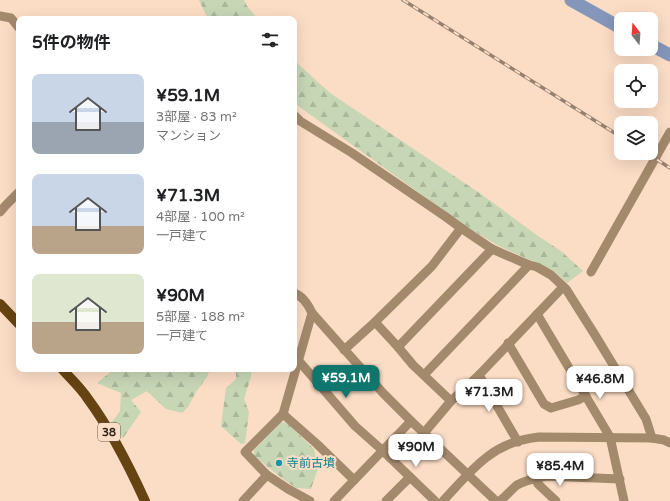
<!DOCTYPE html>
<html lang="ja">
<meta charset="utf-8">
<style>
:root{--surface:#fff;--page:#f6f6f6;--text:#202124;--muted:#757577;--accent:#0f766e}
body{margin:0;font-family:"Varela Round","Noto Sans JP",sans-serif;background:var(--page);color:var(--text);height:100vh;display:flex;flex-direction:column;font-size:15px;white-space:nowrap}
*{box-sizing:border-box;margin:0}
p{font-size:13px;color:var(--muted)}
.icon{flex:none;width:22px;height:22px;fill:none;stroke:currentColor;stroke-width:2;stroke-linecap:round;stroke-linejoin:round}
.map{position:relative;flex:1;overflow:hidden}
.panel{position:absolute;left:16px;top:16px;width:281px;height:356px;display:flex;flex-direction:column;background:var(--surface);border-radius:8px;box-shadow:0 4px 16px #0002}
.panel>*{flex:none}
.needle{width:26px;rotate:343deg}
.buttons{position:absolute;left:614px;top:12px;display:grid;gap:8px}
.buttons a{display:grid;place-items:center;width:44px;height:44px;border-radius:8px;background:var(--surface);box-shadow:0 4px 16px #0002;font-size:20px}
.price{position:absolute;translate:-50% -34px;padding:0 9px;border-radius:8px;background:#fff;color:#222;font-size:13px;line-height:26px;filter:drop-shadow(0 1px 2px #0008)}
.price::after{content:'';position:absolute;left:50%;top:24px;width:12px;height:9px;margin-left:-6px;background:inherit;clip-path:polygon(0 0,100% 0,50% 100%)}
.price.current{background:var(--accent);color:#fff}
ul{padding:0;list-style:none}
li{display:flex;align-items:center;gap:12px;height:100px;padding:0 16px}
li span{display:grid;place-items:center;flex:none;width:112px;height:80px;border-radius:8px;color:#555}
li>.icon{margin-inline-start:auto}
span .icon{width:48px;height:48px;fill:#fffc;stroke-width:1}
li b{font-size:17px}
h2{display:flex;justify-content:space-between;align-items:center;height:48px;padding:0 16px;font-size:17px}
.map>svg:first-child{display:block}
.forest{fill:url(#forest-firs)}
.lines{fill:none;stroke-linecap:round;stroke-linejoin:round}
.river{stroke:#8497ba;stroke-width:13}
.minor{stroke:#a48a6c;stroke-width:9}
.major{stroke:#664312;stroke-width:10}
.rail-casing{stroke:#968171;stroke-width:3.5}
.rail{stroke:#fbdcc5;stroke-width:2;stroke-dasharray:6;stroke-linecap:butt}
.culture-dot{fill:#0f9aa8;stroke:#fbdcc5;stroke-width:1.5}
.labels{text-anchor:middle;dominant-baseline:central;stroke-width:4;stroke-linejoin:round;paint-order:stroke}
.shield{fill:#fbdcc5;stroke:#6b5a4d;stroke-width:1}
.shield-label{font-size:11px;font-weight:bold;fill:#2d2219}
.culture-label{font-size:12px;fill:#0d838f;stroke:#fbdcc5;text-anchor:start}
</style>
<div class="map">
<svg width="670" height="501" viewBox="0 0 670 501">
<defs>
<pattern id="forest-firs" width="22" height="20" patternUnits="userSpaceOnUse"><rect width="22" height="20" fill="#c7d6b5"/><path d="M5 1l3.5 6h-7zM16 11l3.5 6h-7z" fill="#abb79b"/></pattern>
</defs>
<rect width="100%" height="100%" fill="#fbdcc5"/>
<!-- forest -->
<g class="forest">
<path d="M199,0H244L247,6L258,19H208Z"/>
<path d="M294,60L330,93L481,194L538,236L561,251L583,271L567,283L554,271L497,245L464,225L294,103Z"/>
<path d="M114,369H210L207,377L196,392L188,407L182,413L166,409L147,391L131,400L141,412L123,438L112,422L120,411L121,393L97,383Z"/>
<path d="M236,369H252L251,377L244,399L249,412L245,443L241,444L221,426L226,388L236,379Z"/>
<path d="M281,422L287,423L314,449L318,468L311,489L296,488L283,479L254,456V450Z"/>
</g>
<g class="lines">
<!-- river -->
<g class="river">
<path d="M571,0L621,28"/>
<path d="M651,45L670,55"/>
</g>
<!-- minor -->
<g class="minor">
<path d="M0,16L11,18L19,28"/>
<path d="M294,115L300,121L352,153L446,217L461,228L492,249L529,265L537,267L551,275L566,289L595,335L646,419L652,438"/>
<path d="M0,212L6,205L19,192"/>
<path d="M591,272L670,132"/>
<path d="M294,293C303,296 308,304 312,313L383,393L411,421L496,501"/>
<path d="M537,314L610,437L624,501"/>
<path d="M375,322L398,347L413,365L451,401"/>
<path d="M508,343L544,404L551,408L578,400L586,396"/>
<path d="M398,347L492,249"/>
<path d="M344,350L375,322L432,266L461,228"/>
<path d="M298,360L355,426L382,450L435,501"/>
<path d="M424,375L529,265"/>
<path d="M479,375L518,442"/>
<path d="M283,414L317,444L354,480"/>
<path d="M424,433L451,401L479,375L563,287"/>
<path d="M535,478L538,484L556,501"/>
<path d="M243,501L267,475"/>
<path d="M310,501L288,489L267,475L245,452L283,414L312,313"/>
<path d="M334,501L411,421"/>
<path d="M386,501L410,477"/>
<path d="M443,501C457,486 471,469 487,457C502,445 521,439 539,437L652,438L664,440L670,443"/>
<path d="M500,501C506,496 511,490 517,485C526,480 536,478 546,476L620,479"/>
</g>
<!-- major -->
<g class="major">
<path d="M0,304L19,324"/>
<path d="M62,369C71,379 81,388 88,399C111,430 129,466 145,501"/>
</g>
<!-- rail casing -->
<g class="rail-casing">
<g id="rail">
<path d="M403,0L621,137"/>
<path d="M647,153L670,168"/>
</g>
</g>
<!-- rail -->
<use href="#rail" class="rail"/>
</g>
<!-- markers -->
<circle class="culture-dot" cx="279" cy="463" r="4"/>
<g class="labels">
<!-- shield labels -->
<rect class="shield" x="98" y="423" width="22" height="18" rx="3"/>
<g class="shield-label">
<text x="109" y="432">38</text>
</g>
<!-- culture labels -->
<g class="culture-label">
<text x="287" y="463">寺前古墳</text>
</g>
</g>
</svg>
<div class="buttons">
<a><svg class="needle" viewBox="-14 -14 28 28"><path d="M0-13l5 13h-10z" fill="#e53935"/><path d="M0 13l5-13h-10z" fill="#757577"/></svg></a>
<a><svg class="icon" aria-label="locate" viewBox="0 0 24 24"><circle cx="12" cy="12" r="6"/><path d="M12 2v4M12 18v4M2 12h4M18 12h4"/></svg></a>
<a><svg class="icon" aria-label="layers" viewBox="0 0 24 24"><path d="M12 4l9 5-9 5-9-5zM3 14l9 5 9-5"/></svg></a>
</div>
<b class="price current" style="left:346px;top:399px">¥59.1M</b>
<b class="price" style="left:600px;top:400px">¥46.8M</b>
<b class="price" style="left:489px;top:413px">¥71.3M</b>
<b class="price" style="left:416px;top:468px">¥90M</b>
<b class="price" style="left:560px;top:487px">¥85.4M</b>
<section class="panel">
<h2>5件の物件<svg class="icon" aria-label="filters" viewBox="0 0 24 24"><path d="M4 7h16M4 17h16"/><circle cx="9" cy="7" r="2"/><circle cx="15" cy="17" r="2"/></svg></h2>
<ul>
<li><span style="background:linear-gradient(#c9d6e8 60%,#9aa5b1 0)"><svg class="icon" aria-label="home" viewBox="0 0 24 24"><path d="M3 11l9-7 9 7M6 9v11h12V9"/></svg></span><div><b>¥59.1M</b><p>3部屋 · 83 m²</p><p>マンション</p></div></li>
<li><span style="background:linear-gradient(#c9d6e8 65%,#b9a48a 0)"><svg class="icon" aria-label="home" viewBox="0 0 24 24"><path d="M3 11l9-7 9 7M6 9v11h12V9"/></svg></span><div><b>¥71.3M</b><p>4部屋 · 100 m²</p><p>一戸建て</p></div></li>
<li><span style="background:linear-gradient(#dfe7d0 60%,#b9a48a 0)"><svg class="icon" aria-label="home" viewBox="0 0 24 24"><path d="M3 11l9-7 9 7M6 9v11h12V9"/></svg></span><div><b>¥90M</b><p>5部屋 · 188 m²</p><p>一戸建て</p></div></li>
</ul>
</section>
</div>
